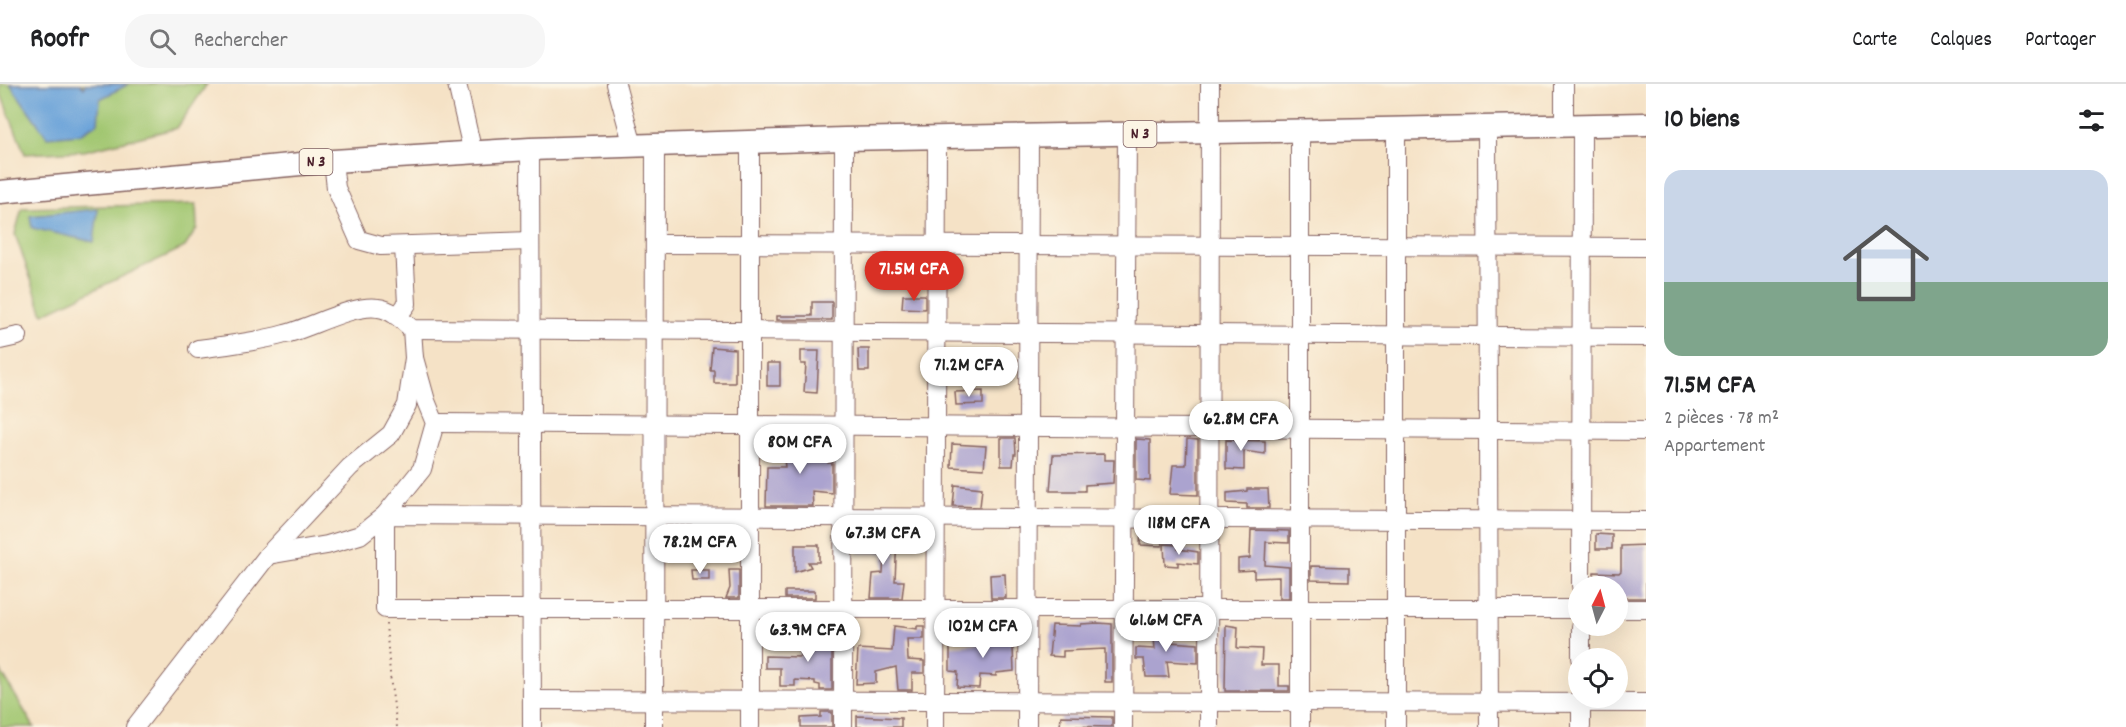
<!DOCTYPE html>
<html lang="fr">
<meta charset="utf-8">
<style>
:root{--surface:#fff;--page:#f6f6f6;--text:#202124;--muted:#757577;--line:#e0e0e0;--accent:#d93025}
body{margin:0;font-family:Dekko,sans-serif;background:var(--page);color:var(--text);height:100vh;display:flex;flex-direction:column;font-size:22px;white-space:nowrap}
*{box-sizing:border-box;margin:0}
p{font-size:20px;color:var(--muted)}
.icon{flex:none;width:33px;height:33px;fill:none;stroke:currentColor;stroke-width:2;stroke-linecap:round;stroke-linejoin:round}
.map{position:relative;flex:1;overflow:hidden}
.panel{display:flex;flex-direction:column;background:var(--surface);width:480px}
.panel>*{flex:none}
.needle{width:39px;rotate:6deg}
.fabs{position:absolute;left:1568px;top:492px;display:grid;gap:12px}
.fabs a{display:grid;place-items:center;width:60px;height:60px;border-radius:50%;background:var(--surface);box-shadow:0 6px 24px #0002;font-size:30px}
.price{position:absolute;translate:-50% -51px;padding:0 14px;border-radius:21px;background:#fff;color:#222;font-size:20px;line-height:39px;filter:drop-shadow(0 2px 3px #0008)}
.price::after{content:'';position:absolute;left:50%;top:36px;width:18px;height:14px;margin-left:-9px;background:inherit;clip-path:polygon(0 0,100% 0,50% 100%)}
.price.on{background:var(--accent);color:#fff}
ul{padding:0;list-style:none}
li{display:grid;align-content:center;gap:12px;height:318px;padding:0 18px}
li span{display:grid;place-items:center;height:186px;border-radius:18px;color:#555}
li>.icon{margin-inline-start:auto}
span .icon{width:108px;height:108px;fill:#fffc;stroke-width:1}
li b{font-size:26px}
h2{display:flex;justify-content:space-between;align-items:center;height:72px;padding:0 18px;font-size:26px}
header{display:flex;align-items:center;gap:36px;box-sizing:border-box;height:84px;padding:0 30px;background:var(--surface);border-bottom:2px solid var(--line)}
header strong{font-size:28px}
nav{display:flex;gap:33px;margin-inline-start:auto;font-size:21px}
.search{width:420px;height:54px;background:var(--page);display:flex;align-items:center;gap:15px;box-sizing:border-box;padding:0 21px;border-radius:24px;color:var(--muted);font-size:22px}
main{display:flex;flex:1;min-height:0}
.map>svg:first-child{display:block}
.green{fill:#a0c670;stroke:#75724e;stroke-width:1.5}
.water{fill:#6ba3d9;stroke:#5a6182;stroke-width:1.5}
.building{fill:#aba3cf}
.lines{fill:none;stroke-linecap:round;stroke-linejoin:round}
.minor-casing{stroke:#866361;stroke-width:20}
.major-casing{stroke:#866361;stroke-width:25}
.path{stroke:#866361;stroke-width:2;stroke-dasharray:1.5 4.5;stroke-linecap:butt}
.minor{stroke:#fff;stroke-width:18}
.major{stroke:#fff;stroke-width:22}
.labels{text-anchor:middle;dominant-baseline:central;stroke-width:5;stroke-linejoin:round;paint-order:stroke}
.shield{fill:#fcf5e5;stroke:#7f5f63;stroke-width:1.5}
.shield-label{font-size:16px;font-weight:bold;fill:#4a1f2b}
</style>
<header>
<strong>Roofr</strong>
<div class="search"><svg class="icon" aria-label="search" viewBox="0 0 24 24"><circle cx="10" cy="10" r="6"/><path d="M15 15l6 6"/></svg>Rechercher</div>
<nav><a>Carte</a><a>Calques</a><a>Partager</a></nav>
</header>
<main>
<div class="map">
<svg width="1646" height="643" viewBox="0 0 1646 643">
<rect width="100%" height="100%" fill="#fcf5e5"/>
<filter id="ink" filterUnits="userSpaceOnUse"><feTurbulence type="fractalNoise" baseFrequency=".0167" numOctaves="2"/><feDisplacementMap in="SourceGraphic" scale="12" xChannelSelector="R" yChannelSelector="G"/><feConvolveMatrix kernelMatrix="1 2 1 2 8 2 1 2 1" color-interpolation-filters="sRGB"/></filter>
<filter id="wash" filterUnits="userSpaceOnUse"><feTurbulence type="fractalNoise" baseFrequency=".008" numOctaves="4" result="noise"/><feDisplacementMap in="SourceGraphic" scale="24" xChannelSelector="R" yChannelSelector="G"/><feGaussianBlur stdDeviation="1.35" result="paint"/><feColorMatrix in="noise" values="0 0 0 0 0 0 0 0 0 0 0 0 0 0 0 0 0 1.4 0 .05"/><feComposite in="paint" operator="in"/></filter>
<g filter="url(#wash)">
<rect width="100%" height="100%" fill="#f5e2c6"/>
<!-- green -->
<g class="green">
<path d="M0,0H207L177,44L84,67L25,70L0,8Z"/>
<path d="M196,120L197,144L185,163L43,230L15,150L22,124Z"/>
<path d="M0,586L34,643H0Z"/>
</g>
<!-- water -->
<g class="water">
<path d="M10,0H80L84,4L85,0H129L100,15L98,39L80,50L47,53Z"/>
<path d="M98,125L94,158L32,144L30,132Z"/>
</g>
<g id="blocks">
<!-- building -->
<g class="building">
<path d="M903,211H925V225L902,224Z"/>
<path d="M812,218H832V236H777V232H812Z"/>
<path d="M712,263L735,265V299H714V286H710Z"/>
<path d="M858,265H869V287H859Z"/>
<path d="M801,267H819L817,309L804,308L806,280H801Z"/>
<rect x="767" y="279" width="13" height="23"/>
<path d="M983,307V320L956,321L955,308Z"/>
<path d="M1001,354H1015L1016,370H1014L1013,382H1001Z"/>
<path d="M1136,355L1150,356V397L1136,396Z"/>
<path d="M1187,355L1198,356V411L1170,410L1173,381H1186Z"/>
<path d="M1226,356L1265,357V370L1244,367V386L1226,385Z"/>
<path d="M810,358L828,359V379H832V409L812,407L813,422H766L767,383H785L782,359Z"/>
<path d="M952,360L986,362L984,385L951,383Z"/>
<path d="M1104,370V376H1114L1113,399L1085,401V407H1050L1053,371Z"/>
<path d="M955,401L982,404L980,423L953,422Z"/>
<path d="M1247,405H1268L1269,424H1247V420L1227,419V409L1247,407Z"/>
<path d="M1251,446L1289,447V459L1266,458L1265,481L1289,483V514H1279V493L1254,494V486L1238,487V475L1250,474Z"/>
<path d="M1141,447L1163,449L1162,462L1140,461Z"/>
<path d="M1596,450L1612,451V465H1596Z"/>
<path d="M860,451L897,452L895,497H904L902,514H871L873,490L883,489L884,469H858Z"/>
<path d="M1164,460L1178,461V465L1198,468V480L1178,478V482L1165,481Z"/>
<path d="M795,461H819V478H808L811,483L795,488Z"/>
<path d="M1646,461V514H1617V502H1593L1594,488L1619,489L1621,487V462Z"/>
<path d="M1311,482L1349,483V497L1311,496Z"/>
<path d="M691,486H709V496H692Z"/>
<path d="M729,486H739V514H726L730,504Z"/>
<path d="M1005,490L1006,514H991L990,491Z"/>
<rect x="785" y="507" width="30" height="7"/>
<path d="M1098,539L1112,540V598H1105V565L1063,567V573L1049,572L1052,541L1081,542V540Z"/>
<path d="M767,541H794L793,554H767Z"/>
<path d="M1168,541L1169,558L1198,560V579L1167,577L1169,593H1146L1144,575H1136V564L1155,565L1153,542Z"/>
<path d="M1226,541L1238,543L1237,564L1262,565L1261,581H1279V602H1289V607H1225Z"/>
<path d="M820,542H832V606H820V601L815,600V597L795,596V602H780V584H765V572L800,573V563L820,561Z"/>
<path d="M894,542L917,545V542H924V555H907L908,576L924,577V589H912V606H898L896,583L876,588V599L856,600L858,565L892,567Z"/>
<path d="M1001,542H1012L1014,587L996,589V592L980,591L979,604L957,603L958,588L950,587V562L983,560V553L1001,555Z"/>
<path d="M821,628H832V643H801V634L821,633Z"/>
<path d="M857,632L901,634V643H857Z"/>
<path d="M1061,632L1112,633V643L1060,642Z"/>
</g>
</g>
</g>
<g filter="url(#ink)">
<use href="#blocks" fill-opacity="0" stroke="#866361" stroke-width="1.5"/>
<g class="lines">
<!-- minor casing -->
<g class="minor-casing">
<g id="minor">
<path d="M457,0L473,69"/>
<path d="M616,0L633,62"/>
<path d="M1564,0V43"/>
<path d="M1487,44L1489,643"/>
<path d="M1396,46V643"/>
<path d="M1300,48V643"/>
<path d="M750,58V643"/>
<path d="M530,65L532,643"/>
<path d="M333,77L336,104L359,156L381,162L530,157"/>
<path d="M655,160L1646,163"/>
<path d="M398,232L407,220L404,162"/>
<path d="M0,256L18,252"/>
<path d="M198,265C227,261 257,258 285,250C310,244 353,220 378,224C391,225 403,237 412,245L1646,253"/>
<path d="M414,274L426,317L435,339L422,385L385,431V525H1578"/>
<path d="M435,339L1646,347"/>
<path d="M268,471L327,461L360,451L385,431L1646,437"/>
<path d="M1581,502L1582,43"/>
<path d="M1617,525H1646"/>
<path d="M1581,574V542"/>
<path d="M532,616L1646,619"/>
<path d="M135,643L268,471L350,383L391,350L407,321L414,274L412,245"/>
<path d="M654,643L655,61"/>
<path d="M843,643L844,55"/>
<path d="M935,643L937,54"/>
<path d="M1027,643L1029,52"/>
<path d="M1123,643L1127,50"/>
<path d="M1209,643L1210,0"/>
<path d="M1581,643V614"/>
</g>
</g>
<!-- major casing -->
<g class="major-casing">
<path id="major" d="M0,108L333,77L530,65L844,55L1646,40"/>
</g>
<!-- path -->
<path class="path" d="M386,540L391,601L397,643"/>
<!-- minor -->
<use href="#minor" class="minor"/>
<!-- major -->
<use href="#major" class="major"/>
</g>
</g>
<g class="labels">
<!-- shield labels -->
<g class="shield">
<rect x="1123.5" y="37" width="33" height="26" rx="4.5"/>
<rect x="299.5" y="65" width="33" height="26" rx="4.5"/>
</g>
<g class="shield-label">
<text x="1140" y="50">N 3</text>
<text x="316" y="78">N 3</text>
</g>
</g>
</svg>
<div class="fabs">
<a><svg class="needle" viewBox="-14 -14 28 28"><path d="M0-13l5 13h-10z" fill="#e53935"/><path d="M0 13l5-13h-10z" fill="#757577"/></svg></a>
<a><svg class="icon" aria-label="locate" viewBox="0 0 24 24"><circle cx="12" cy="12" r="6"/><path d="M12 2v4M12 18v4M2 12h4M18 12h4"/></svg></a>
</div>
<b class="price on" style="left:914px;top:218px">71.5M CFA</b>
<b class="price" style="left:969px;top:314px">71.2M CFA</b>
<b class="price" style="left:1241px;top:368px">62.8M CFA</b>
<b class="price" style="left:800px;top:391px">80M CFA</b>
<b class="price" style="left:1179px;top:472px">118M CFA</b>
<b class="price" style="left:883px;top:482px">67.3M CFA</b>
<b class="price" style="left:700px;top:491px">78.2M CFA</b>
<b class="price" style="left:1166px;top:569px">61.6M CFA</b>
<b class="price" style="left:983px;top:575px">102M CFA</b>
<b class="price" style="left:808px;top:579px">63.9M CFA</b>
</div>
<section class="panel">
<h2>10 biens<svg class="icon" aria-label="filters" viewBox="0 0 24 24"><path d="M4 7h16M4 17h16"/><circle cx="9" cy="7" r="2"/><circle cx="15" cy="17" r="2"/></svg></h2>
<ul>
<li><span style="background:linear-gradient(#c9d6e8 60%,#7fa58c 0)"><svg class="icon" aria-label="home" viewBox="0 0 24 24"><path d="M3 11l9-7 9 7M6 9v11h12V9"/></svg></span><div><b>71.5M CFA</b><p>2 pièces · 78 m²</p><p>Appartement</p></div></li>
</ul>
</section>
</main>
